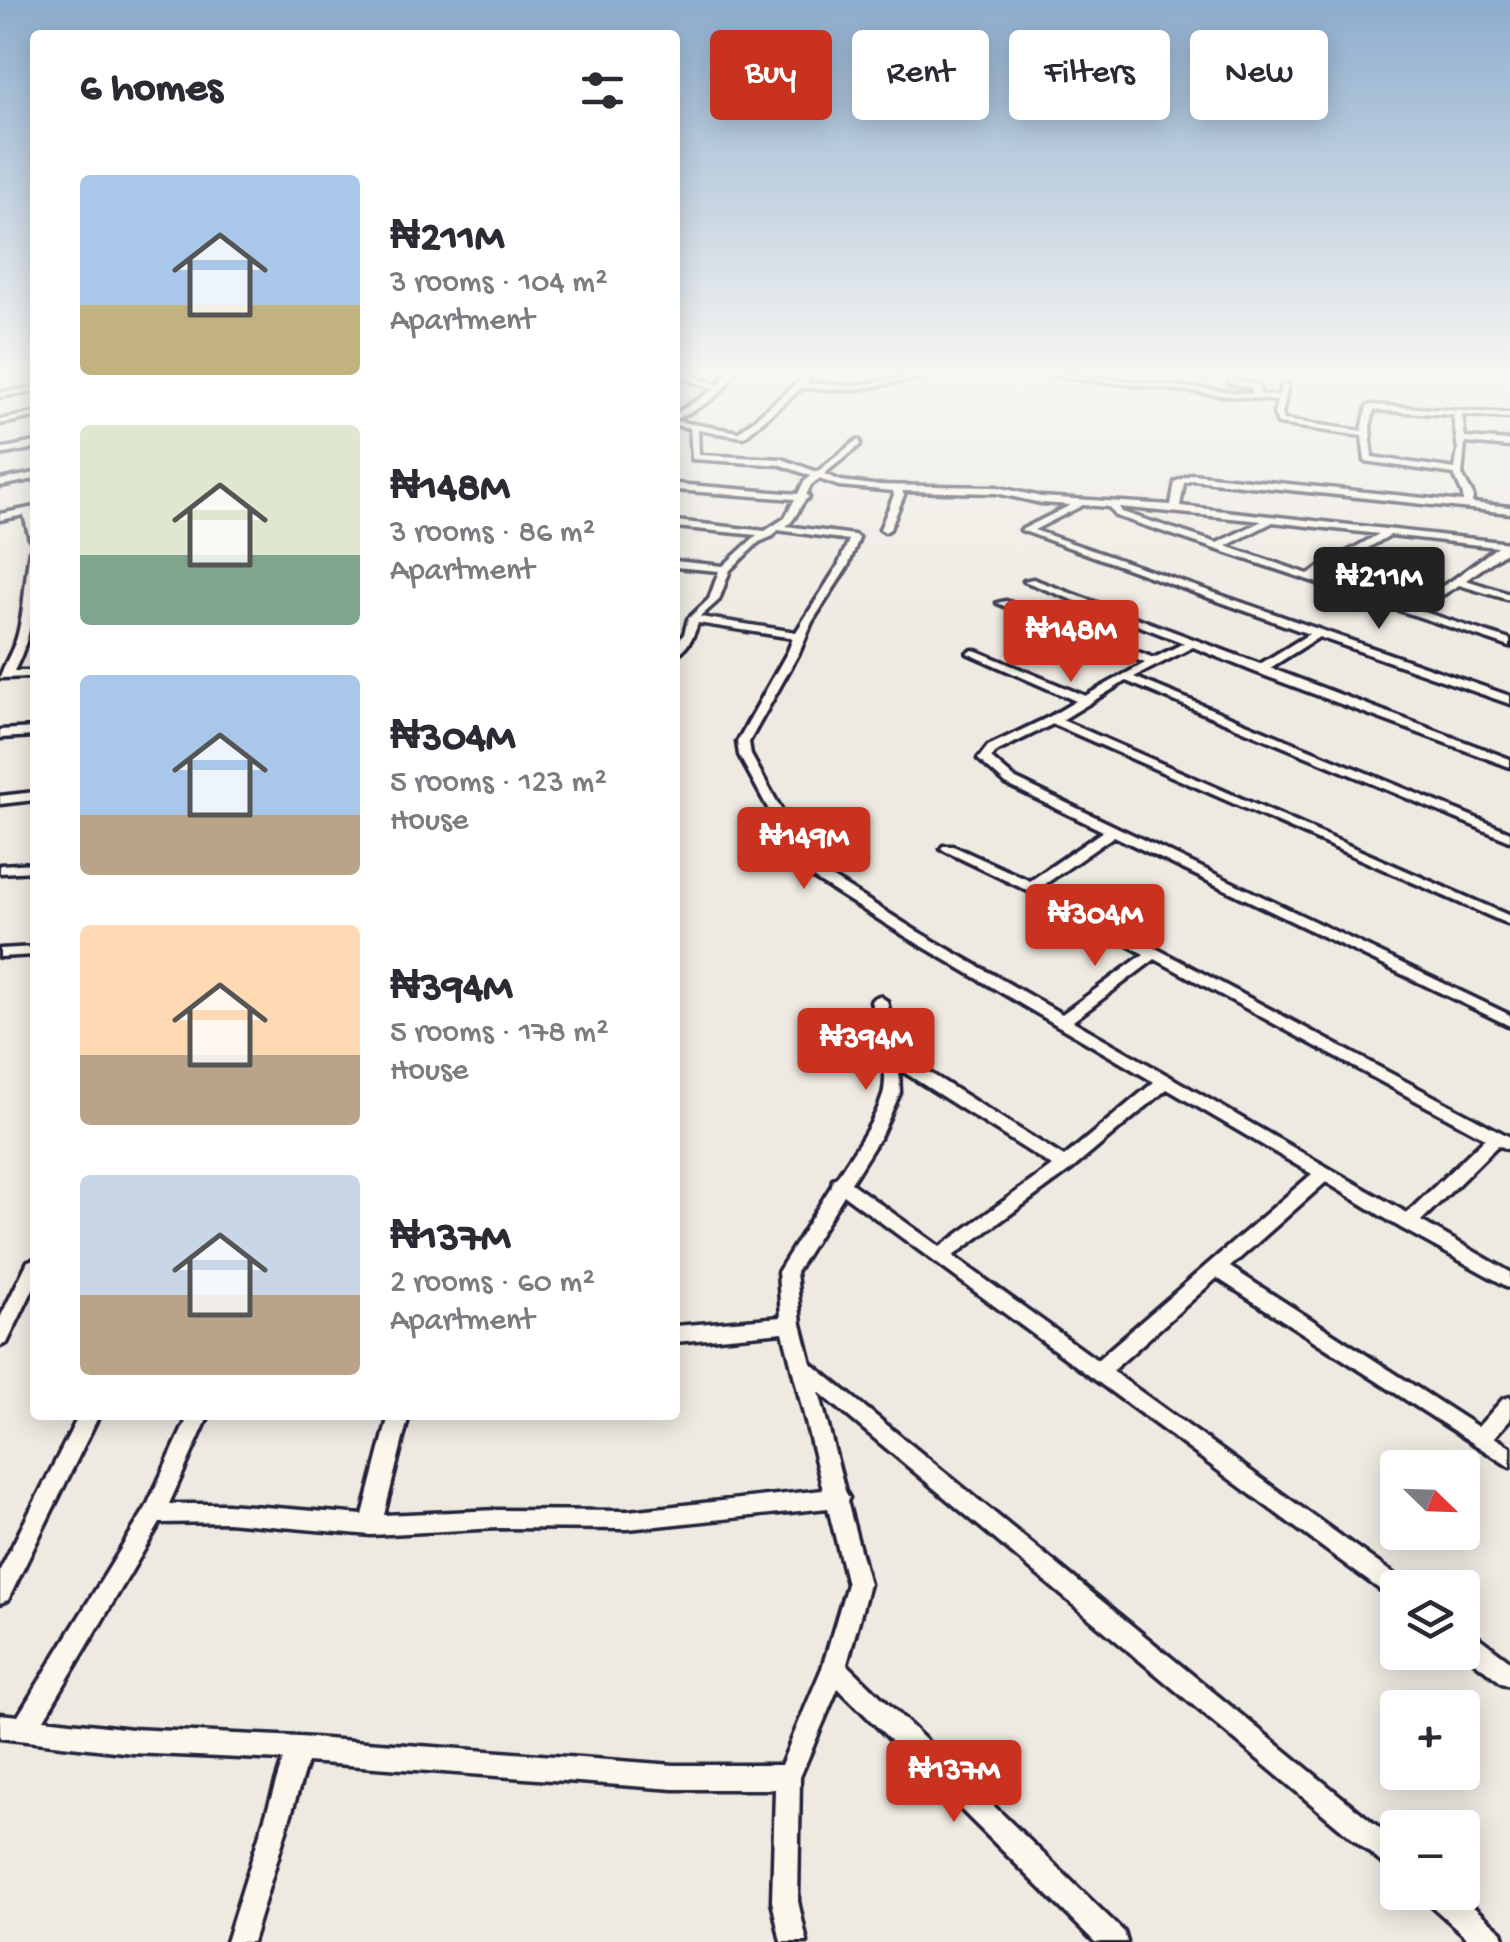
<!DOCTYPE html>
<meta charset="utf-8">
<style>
:root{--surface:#fff;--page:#f2f2f3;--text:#2b2b33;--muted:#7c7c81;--accent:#c8321e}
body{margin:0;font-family:"Gochi Hand",sans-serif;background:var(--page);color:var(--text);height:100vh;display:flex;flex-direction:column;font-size:38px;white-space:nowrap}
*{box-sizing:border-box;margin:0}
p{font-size:32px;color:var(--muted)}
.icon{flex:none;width:55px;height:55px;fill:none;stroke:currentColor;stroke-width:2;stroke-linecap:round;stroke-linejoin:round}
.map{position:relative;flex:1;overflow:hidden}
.sheet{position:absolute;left:30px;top:30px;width:650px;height:1390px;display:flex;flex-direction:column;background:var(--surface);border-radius:10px;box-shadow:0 5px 25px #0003}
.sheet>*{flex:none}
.hud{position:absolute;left:710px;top:30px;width:650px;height:90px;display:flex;gap:20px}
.needle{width:65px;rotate:113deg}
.controls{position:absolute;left:1380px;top:1450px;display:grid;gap:20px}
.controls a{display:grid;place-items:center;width:100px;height:100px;border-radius:10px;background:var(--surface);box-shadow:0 5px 25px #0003;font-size:50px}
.price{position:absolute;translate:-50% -85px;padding:0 22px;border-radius:10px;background:var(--accent);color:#fff;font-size:32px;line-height:65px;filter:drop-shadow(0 2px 5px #0008)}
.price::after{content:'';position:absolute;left:50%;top:60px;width:30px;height:22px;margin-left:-15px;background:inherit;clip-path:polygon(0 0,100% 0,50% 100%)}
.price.on{background:#222;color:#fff}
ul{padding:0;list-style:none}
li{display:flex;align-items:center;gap:30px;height:250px;padding:0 50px}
li span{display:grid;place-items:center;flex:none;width:280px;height:200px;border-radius:10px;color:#555}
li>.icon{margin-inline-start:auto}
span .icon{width:120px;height:120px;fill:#fffc;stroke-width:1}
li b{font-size:42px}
h2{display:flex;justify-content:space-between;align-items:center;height:120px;padding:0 50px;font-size:42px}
.tag{padding:0 35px;border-radius:10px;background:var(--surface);box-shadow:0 5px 25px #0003;font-size:35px;line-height:90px}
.tag.on{background:var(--accent);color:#fff}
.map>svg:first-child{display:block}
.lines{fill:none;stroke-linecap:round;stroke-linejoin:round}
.minor-casing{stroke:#22223b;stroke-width:7}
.minor{fill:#fbf7ec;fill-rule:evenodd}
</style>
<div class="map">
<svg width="1510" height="1942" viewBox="0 0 1510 1942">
<rect width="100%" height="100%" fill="#eeeae2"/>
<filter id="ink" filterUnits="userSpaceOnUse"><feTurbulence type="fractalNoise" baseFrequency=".01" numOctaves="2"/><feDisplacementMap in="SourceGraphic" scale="20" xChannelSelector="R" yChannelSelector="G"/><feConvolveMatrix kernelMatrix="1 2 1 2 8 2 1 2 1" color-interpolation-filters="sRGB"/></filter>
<g filter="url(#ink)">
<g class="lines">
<!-- minor casing -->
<g class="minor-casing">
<g id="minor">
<path d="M675,371L719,385L727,371H735C725,396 698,409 675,419V414L715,389L675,375Z"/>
<path d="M804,371H812L807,383L852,386L923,375L927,377L852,390L802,388L744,437L698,430L699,455L782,459L817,472L857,440L860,441V445L824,474L841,481L873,485L996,487L1041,497L1171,505L1175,482L1192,474L1463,502V495L1454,474L1365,461L1362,436L1278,424L1274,414L1277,401L1053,376L1057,374L1252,394V388L1229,383L1228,374L1223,371H1234L1236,380L1259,385L1260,394L1278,396L1282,384H1288L1282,414L1284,420L1362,431L1367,407L1371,405L1510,414V418L1462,415L1465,438L1510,441V447L1465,443L1462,475L1473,495L1472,503L1510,507V513L1193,480L1184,483L1180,506L1510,543V549L1466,580L1510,594V600L1459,585L1418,610L1510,640V647L1116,516L1109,507L1083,505L1034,530L1510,696V704L1319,637L1270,668L1510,759V767L1255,672L1193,647L1134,677L1510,832V841L1126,681L1062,720L1510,916V925L1053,724L996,752L991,758L1014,778L1510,1015V1026L1114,836L1041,887L1510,1137V1150L1498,1145L1421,1221L1510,1272V1288L1401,1228L1326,1182L1230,1267L1478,1427L1503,1399L1510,1397V1419L1494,1437L1510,1447V1467L1217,1278L1112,1371L1406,1583L1408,1588H1398V1600L1390,1597L844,1195L796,1272L801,1324L811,1363L1398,1843V1873L1389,1869L819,1392L845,1491L849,1498L847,1501L869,1584L847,1664L1124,1932L1127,1942H1095L838,1688L800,1777L798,1901L807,1942H781L772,1901L775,1789H674L307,1762L252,1942H226L283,1760L132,1753L0,1738V1714L18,1716L146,1508L189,1415H209L169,1504H227L363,1515L389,1415H409L384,1515L498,1510L628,1511L823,1490L783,1332L675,1342V1326L781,1317L778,1272L832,1185L833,1179L837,1177C852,1153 875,1122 883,1095C890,1069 877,1027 871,1001L874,998L879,996L887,1001L898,1053L1064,1157L1154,1082L905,936L802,871L739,755L737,742L788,651L793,638L698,623C694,636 687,650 675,655V645L684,634L688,619L709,599L719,571L675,567V561L723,566L757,535L675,527V521L765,531L785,518L795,499L675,490V484L798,494L804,482L811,476L781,465L692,459L690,428L675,425V421L739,432L802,379ZM1374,410L1453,415L1458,450L1455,469L1372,457L1370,427ZM819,479L839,486L893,491L894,495L880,529L885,532L890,529L904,495L902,491L996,493L1041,503L1071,505L1021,530L1309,634L1260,664L1033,579L1024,581L1184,643L1154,658L1006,601L997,603L1145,663L1085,696L977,651L973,650L967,653L1076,701L1049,717L988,746L978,759L1006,784L1103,831L1030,881L953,846H943L941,849L1026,890L1144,954L1062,1014L915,930L812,865L751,755L749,742L800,651L812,622L848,566L859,538L854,535L786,526C798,519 798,504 809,497L806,495L811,485ZM1119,507L1262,521L1217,543L1122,512ZM1273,522L1379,534L1308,574L1226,546ZM778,530L849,540L838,566L796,632L700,617L719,600L730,570L759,542L773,536ZM1390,535L1497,547L1454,579L1408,607L1318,577ZM1155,959L1485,1138L1407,1213L1073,1021ZM899,1069L1052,1166L940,1247L851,1183L881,1135L900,1093ZM1167,1089L1312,1174L1097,1360L953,1256L1071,1170ZM828,1508L847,1584L822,1668L781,1765H674L299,1737L132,1729L44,1719L160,1523L227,1522L371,1535L498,1528L628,1529Z"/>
<path d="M35,387V391L0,397V393Z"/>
<path d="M35,413V417L0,424V420Z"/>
<path d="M35,442V448L0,455V449Z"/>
<path d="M35,473V479L0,486V480Z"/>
<path d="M35,507L33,513L35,542L30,539L24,515L0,520V514Z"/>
<path d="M35,548C35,591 35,632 14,671H35V677L0,678C3,665 14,650 18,634C25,607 25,578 30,551Z"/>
<path d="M35,728V736L0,738V730Z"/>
<path d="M35,792V800L0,804V796Z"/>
<path d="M35,863V871L0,873V865Z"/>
<path d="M35,947V955L0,957V949Z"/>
<path d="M35,1259V1285L7,1343L0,1346V1318L28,1261Z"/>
<path d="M79,1415H99L8,1600L0,1603V1570Z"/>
<path d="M1462,1628L1470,1631L1510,1661V1686L1502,1683L1462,1652Z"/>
<path d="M1422,1892H1456L1502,1932L1505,1942H1472L1426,1901Z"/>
</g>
</g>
<!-- minor -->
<use href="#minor" class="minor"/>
</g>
</g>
<!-- sky -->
<linearGradient id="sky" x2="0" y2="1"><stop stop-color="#8dadce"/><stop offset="0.58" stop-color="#f7f6f2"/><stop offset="1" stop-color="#f7f6f2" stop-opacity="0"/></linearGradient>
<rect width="1510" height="643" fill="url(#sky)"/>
</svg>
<div class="controls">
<a><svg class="needle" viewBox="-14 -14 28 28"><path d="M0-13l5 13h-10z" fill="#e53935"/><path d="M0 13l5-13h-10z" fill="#7c7c81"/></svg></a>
<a><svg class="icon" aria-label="layers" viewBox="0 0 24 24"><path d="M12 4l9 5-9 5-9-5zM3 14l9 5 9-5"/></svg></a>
<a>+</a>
<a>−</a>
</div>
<b class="price on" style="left:1379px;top:632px">₦211M</b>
<b class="price" style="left:1071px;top:685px">₦148M</b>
<b class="price" style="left:804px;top:892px">₦149M</b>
<b class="price" style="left:1095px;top:969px">₦304M</b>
<b class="price" style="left:866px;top:1093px">₦394M</b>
<b class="price" style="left:954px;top:1825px">₦137M</b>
<div class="hud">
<a class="tag on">Buy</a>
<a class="tag">Rent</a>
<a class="tag">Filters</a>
<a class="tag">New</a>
</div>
<section class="sheet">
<h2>6 homes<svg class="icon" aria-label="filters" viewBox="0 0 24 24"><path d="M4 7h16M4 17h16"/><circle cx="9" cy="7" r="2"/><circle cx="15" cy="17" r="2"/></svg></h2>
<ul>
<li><span style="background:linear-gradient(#a9c7e8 65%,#c2b280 0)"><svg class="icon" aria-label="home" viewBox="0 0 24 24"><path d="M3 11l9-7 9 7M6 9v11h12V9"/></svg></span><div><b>₦211M</b><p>3 rooms · 104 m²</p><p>Apartment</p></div></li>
<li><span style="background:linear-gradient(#dfe7d0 65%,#7fa58c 0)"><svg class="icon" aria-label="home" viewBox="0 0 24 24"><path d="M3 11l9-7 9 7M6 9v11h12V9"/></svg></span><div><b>₦148M</b><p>3 rooms · 86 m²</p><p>Apartment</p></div></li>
<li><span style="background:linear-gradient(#a9c7e8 70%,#b9a48a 0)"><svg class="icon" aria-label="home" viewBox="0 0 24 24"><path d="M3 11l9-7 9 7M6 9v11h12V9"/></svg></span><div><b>₦304M</b><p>5 rooms · 123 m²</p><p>House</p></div></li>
<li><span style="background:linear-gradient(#ffd9b3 65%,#b9a48a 0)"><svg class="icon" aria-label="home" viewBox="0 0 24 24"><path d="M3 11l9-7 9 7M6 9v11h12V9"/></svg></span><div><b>₦394M</b><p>5 rooms · 178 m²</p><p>House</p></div></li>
<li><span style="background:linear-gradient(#c9d6e8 60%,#b9a48a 0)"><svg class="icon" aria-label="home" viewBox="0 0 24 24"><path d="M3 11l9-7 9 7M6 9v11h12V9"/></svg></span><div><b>₦137M</b><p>2 rooms · 60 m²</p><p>Apartment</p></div></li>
</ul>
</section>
</div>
